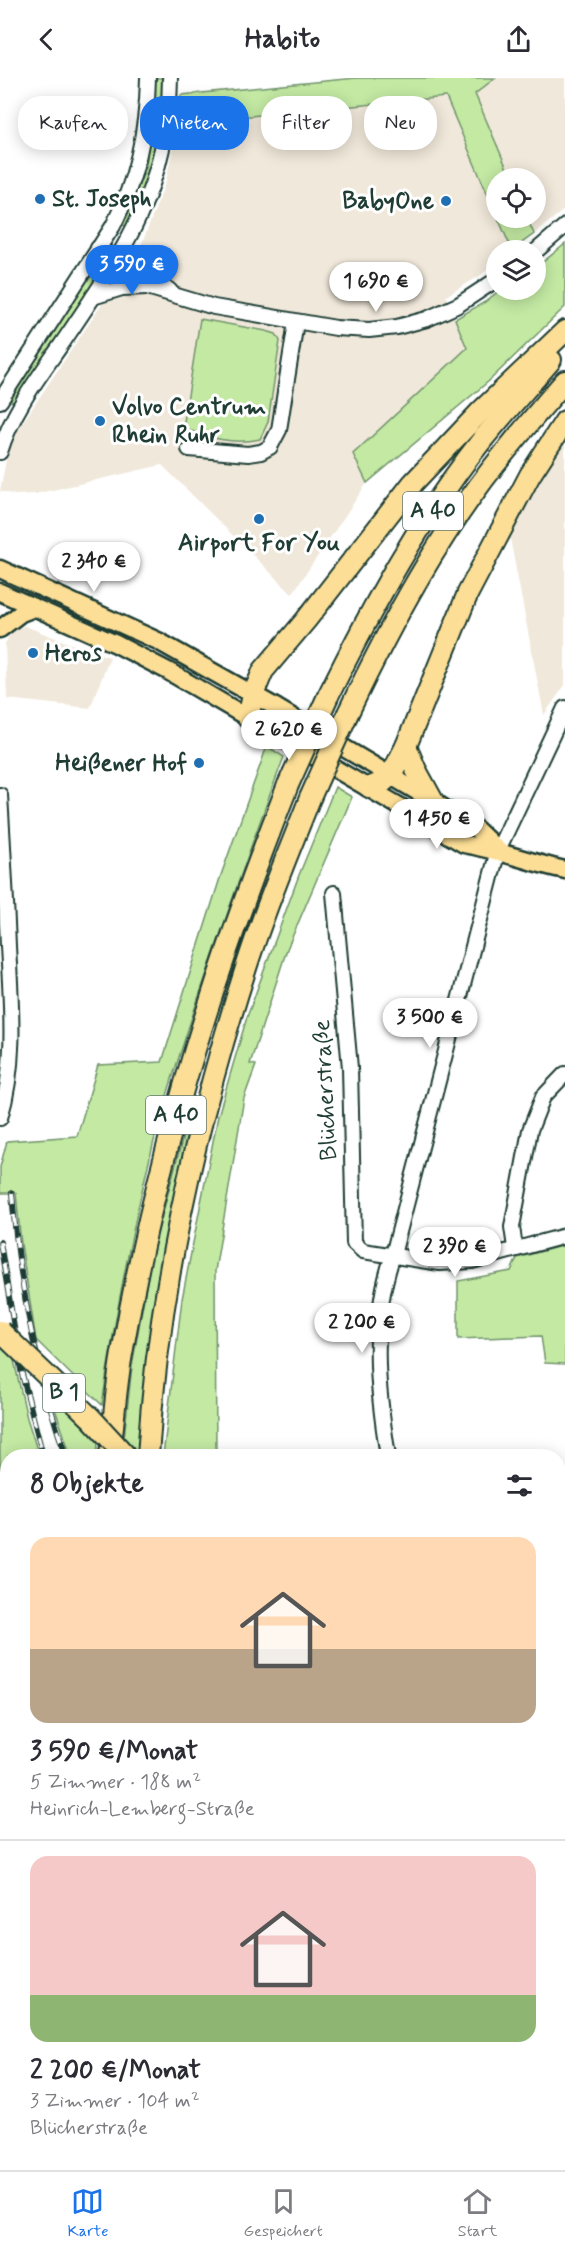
<!DOCTYPE html>
<html lang="de">
<meta charset="utf-8">
<style>
:root{--surface:#fff;--page:#f2f2f3;--text:#2b2b33;--muted:#7c7c81;--line:#e1e1e2;--accent:#1a73e8}
body{margin:0;font-family:Mynerve,sans-serif;background:var(--page);color:var(--text);height:100vh;display:flex;flex-direction:column;font-size:22px;white-space:nowrap}
*{box-sizing:border-box;margin:0}
p{font-size:20px;color:var(--muted)}
.icon{flex:none;width:33px;height:33px;fill:none;stroke:currentColor;stroke-width:2;stroke-linecap:round;stroke-linejoin:round}
.map{position:relative;flex:1;overflow:hidden}
.panel{position:absolute;left:0px;top:1371px;width:566px;height:722px;display:flex;flex-direction:column;background:var(--surface);border-radius:24px 24px 0 0;box-shadow:0 3px 15px #0003}
.panel>*{flex:none}
.top-card{position:absolute;left:18px;top:18px;width:530px;height:54px;display:flex;gap:12px}
.tools{position:absolute;left:486px;top:90px;display:grid;gap:12px}
.tools a{display:grid;place-items:center;width:60px;height:60px;border-radius:50%;background:var(--surface);box-shadow:0 3px 15px #0003;font-size:30px}
.price{position:absolute;translate:-50% -51px;padding:0 14px;border-radius:21px;background:#fff;color:#222;font-size:20px;line-height:39px;filter:drop-shadow(0 2px 3px #0008)}
.price::after{content:'';position:absolute;left:50%;top:36px;width:18px;height:14px;margin-left:-9px;background:inherit;clip-path:polygon(0 0,100% 0,50% 100%)}
.price.current{background:var(--accent);color:#fff}
ul{padding:0;list-style:none}
li{display:grid;align-content:center;gap:12px;height:318px;padding:0 30px}
li+li{border-top:2px solid var(--line)}
li span{display:grid;place-items:center;height:186px;border-radius:18px;color:#555}
li>.icon{margin-inline-start:auto}
span .icon{width:108px;height:108px;fill:#fffc;stroke-width:1}
li b{font-size:26px}
h2{display:flex;justify-content:space-between;align-items:center;height:72px;padding:0 30px;font-size:26px}
.chip{padding:0 21px;border-radius:24px;background:var(--surface);box-shadow:0 3px 15px #0003;font-size:21px;line-height:54px}
.chip.current{background:var(--accent);color:#fff}
header{display:flex;justify-content:space-between;align-items:center;height:78px;padding:0 30px;background:var(--surface);font-size:27px;font-weight:700}
.menu{display:flex;justify-content:space-around;align-items:center;height:84px;border-top:2px solid var(--line);background:var(--surface);font-size:16px;color:var(--muted)}
.menu a{display:grid;justify-items:center;gap:3px}
.menu .current{color:var(--accent)}
.map>svg:first-child{display:block}
.built{fill:#f0e8da}
.green{fill:#c3e9a3;stroke:#71936c;stroke-width:1.5}
.lines{fill:none;stroke-linecap:round;stroke-linejoin:round}
.minor-casing{stroke:#1f3d34;stroke-width:18}
.major-casing{stroke:#1f3d34;stroke-width:21}
.highway-casing{stroke:#1f3d34;stroke-width:24}
.minor{stroke:#fff;stroke-width:14}
.major{stroke:#fcde96;stroke-width:16}
.highway{stroke:#fcde96;stroke-width:20}
.rail-casing{stroke:#1f3d34;stroke-width:6}
.rail{stroke:#fff;stroke-width:4;stroke-dasharray:11;stroke-linecap:butt}
.highway-bridge-casing{stroke:#1f3d34;stroke-width:24;stroke-linecap:butt}
.highway-bridge{stroke:#fcde96;stroke-width:20}
.poi-dot{fill:#1f6fb2;stroke:#fff;stroke-width:2}
.labels{text-anchor:middle;dominant-baseline:central;stroke-width:6;stroke-linejoin:round;paint-order:stroke}
.shield{fill:#fff;stroke:#627771;stroke-width:1.5}
.shield-label{font-size:22px;font-weight:bold;fill:#1f3d34}
.poi-label{font-size:24px;font-weight:bold;fill:#1f3d34;stroke:#fff;text-anchor:start}
.street-label{font-size:24px;fill:#1f3d34;stroke:#fff}
</style>
<header><svg class="icon" aria-label="back" viewBox="0 0 24 24"><path d="M15 5l-7 7 7 7"/></svg>Habito<svg class="icon" aria-label="share" viewBox="0 0 24 24"><path d="M12 15V3M7 8l5-5 5 5M5 13v7h14v-7"/></svg></header>
<div class="map">
<svg width="565" height="2092" viewBox="0 0 565 2092">
<rect width="100%" height="100%" fill="#fff"/>
<filter id="ink" filterUnits="userSpaceOnUse"><feTurbulence type="fractalNoise" baseFrequency=".0167" numOctaves="2"/><feDisplacementMap in="SourceGraphic" scale="12" xChannelSelector="R" yChannelSelector="G"/><feConvolveMatrix kernelMatrix="1 2 1 2 8 2 1 2 1" color-interpolation-filters="sRGB"/></filter>
<g filter="url(#ink)">
<!-- built -->
<g class="built">
<path d="M495,0H565V131L534,156L527,140H536V100H511L475,16Z"/>
<path d="M446,19L512,172H496V185L478,199L446,218L467,270L353,376L367,405L292,516L162,387L35,416L15,417L0,413L6,382L19,350L141,168L166,103L178,45Z"/>
<path d="M565,358V607L544,637L510,460Z"/>
<path d="M25,548L86,572L110,579L90,630L7,621L5,566L10,556L19,549Z"/>
<path d="M7,1767V1865L0,1861V1771Z"/>
</g>
<!-- green -->
<g class="green">
<path d="M154,0H164C161,55 150,99 129,150L123,147L146,89Z"/>
<path d="M356,0H495L475,16L511,100H496V136L446,19L178,45L181,17Z"/>
<path d="M498,140H527L534,156L512,172Z"/>
<path d="M565,166V229L489,303L367,405L353,376L467,270L455,241L485,224L500,212H536V185L544,183Z"/>
<path d="M92,191L100,196L14,325L12,324L10,321Z"/>
<path d="M200,241L266,253L276,256L280,263L268,344L260,361C233,367 209,360 183,350Z"/>
<path d="M267,668L284,679C253,760 225,842 197,924C182,970 166,1016 154,1063C132,1150 115,1238 102,1327L36,1262L21,1166L16,1115H0V1089L7,1063L77,1058L98,987L162,984L220,800Z"/>
<path d="M335,709L352,719L287,871L250,986L256,987L244,1020L215,1193L216,1378H163L182,1221L218,1038L247,939L299,797Z"/>
<path d="M189,1037L194,1038L146,1298L138,1378H122L132,1288L152,1175Z"/>
<path d="M565,1167V1286L545,1285L541,1258L458,1261V1203L511,1193L517,1180Z"/>
<path d="M0,1266L13,1278L27,1340L39,1378H8L7,1438L0,1420Z"/>
<path d="M49,1313L98,1364L97,1378H71Z"/>
<path d="M0,1491L7,1511V1647L0,1626Z"/>
<path d="M558,1654H565V1735L558,1722Z"/>
<path d="M565,1810V1894H562L558,1885V1814Z"/>
</g>
<g class="lines">
<!-- minor casing -->
<g class="minor-casing">
<g id="minor">
<path d="M98,170L117,181L141,189L170,213"/>
<path d="M536,173L565,148"/>
<path d="M117,181L127,197L147,209L214,229L336,250L369,252L397,249L427,241L458,227L496,202"/>
<path d="M93,219L122,210L147,209"/>
<path d="M0,323L113,148C137,101 147,52 148,0"/>
<path d="M189,371L248,376L261,374L270,369L279,352L296,244"/>
<path d="M0,374C12,334 38,300 61,267C121,178 169,111 170,0"/>
<path d="M0,717C3,767 6,818 8,868C11,926 17,984 0,1040"/>
<path d="M334,815L350,990L354,1165L363,1173L440,1185L472,1183L565,1158"/>
<path d="M515,1170L512,1149L530,1052L543,1019L565,996"/>
<path d="M388,1378C377,1311 370,1243 393,1177L498,772L565,630"/>
<path d="M558,1551L565,1547"/>
<path d="M0,1660L8,1680"/>
<path d="M0,1752L8,1746"/>
<path d="M558,2041L565,2049"/>
<path d="M95,2085L98,2092"/>
<path d="M154,2085L158,2092"/>
<path d="M190,2085L193,2092"/>
</g>
</g>
<!-- major casing -->
<g class="major-casing">
<g id="major">
<path d="M0,491L158,563L277,630L433,723L477,752L498,772"/>
<path d="M0,514L116,566L168,593L464,766C499,772 531,785 565,792"/>
<path d="M0,551L21,535L34,530"/>
</g>
</g>
<!-- highway casing -->
<g class="highway-casing">
<g id="highway">
<path d="M328,618C372,529 420,440 482,362C504,335 528,309 551,282"/>
<path d="M348,635C392,543 441,452 506,373C525,349 545,326 565,303"/>
<path d="M248,640L253,617L263,593L306,542L413,405L480,334L565,253"/>
<path d="M406,668L416,692L433,723"/>
<path d="M369,709L382,705L391,697L406,668L468,515L530,397L565,343"/>
<path d="M110,1378C114,1342 116,1306 123,1270C156,1077 216,889 288,707"/>
<path d="M148,1378C158,1212 195,1048 246,890C264,832 288,776 310,720"/>
<path d="M0,1446L8,1465"/>
<path d="M248,2085L251,2092"/>
<path d="M295,2085L298,2092"/>
<path d="M338,2085L339,2092"/>
</g>
</g>
<!-- minor -->
<use href="#minor" class="minor"/>
<!-- major -->
<use href="#major" class="major"/>
<!-- highway -->
<use href="#highway" class="highway"/>
<!-- rail casing -->
<g class="rail-casing">
<g id="rail">
<path d="M12,1115C19,1206 36,1292 66,1378"/>
<path d="M0,1164L21,1292L43,1378"/>
<path d="M272,2085L275,2092"/>
</g>
</g>
<!-- rail -->
<use href="#rail" class="rail"/>
<!-- highway-bridge casing -->
<g class="highway-bridge-casing">
<g id="highway-bridge">
<path d="M288,707L328,618"/>
<path d="M310,720L348,635"/>
<path d="M0,1253L91,1340L126,1378"/>
</g>
</g>
<!-- highway-bridge -->
<use href="#highway-bridge" class="highway-bridge"/>
</g>
</g>
<!-- markers -->
<g class="poi-dot">
<circle cx="40" cy="121" r="6"/>
<circle cx="446" cy="123" r="6"/>
<circle cx="100" cy="343" r="6"/>
<circle cx="259" cy="441" r="6"/>
<circle cx="33" cy="575" r="6"/>
<circle cx="199" cy="685" r="6"/>
</g>
<g class="labels">
<!-- shield labels -->
<g class="shield">
<rect x="403" y="414" width="60" height="38" rx="4.5"/>
<rect x="146" y="1018" width="60" height="38" rx="4.5"/>
<rect x="43" y="1296" width="42" height="38" rx="4.5"/>
</g>
<g class="shield-label">
<text x="433" y="433">A 40</text>
<text x="176" y="1037">A 40</text>
<text x="64" y="1315">B 1</text>
</g>
<!-- poi labels -->
<g class="poi-label">
<text x="52" y="121">St. Joseph</text>
<text x="434" y="123" text-anchor="end">BabyOne</text>
<text x="112" y="329">Volvo Centrum<tspan x="112" dy="28">Rhein Ruhr</tspan></text>
<text x="259" y="465" text-anchor="middle">Airport For You</text>
<text x="45" y="575">Heros</text>
<text x="187" y="685" text-anchor="end">Heißener Hof</text>
</g>
<!-- street labels -->
<g class="street-label">
<text transform="translate(326 1012) rotate(-93)">Blücherstraße</text>
</g>
</g>
</svg>
<div class="tools">
<a><svg class="icon" aria-label="locate" viewBox="0 0 24 24"><circle cx="12" cy="12" r="6"/><path d="M12 2v4M12 18v4M2 12h4M18 12h4"/></svg></a>
<a><svg class="icon" aria-label="layers" viewBox="0 0 24 24"><path d="M12 4l9 5-9 5-9-5zM3 14l9 5 9-5"/></svg></a>
</div>
<b class="price current" style="left:132px;top:218px">3 590 €</b>
<b class="price" style="left:376px;top:235px">1 690 €</b>
<b class="price" style="left:94px;top:515px">2 340 €</b>
<b class="price" style="left:289px;top:683px">2 620 €</b>
<b class="price" style="left:437px;top:772px">1 450 €</b>
<b class="price" style="left:430px;top:971px">3 500 €</b>
<b class="price" style="left:455px;top:1200px">2 390 €</b>
<b class="price" style="left:362px;top:1276px">2 200 €</b>
<div class="top-card">
<a class="chip">Kaufen</a>
<a class="chip current">Mieten</a>
<a class="chip">Filter</a>
<a class="chip">Neu</a>
</div>
<section class="panel">
<h2>8 Objekte<svg class="icon" aria-label="filters" viewBox="0 0 24 24"><path d="M4 7h16M4 17h16"/><circle cx="9" cy="7" r="2"/><circle cx="15" cy="17" r="2"/></svg></h2>
<ul>
<li><span style="background:linear-gradient(#ffd9b3 60%,#b9a48a 0)"><svg class="icon" aria-label="home" viewBox="0 0 24 24"><path d="M3 11l9-7 9 7M6 9v11h12V9"/></svg></span><div><b>3 590 €/Monat</b><p>5 Zimmer · 188 m²</p><p>Heinrich-Lemberg-Straße</p></div></li>
<li><span style="background:linear-gradient(#f6c9c9 75%,#8fb573 0)"><svg class="icon" aria-label="home" viewBox="0 0 24 24"><path d="M3 11l9-7 9 7M6 9v11h12V9"/></svg></span><div><b>2 200 €/Monat</b><p>3 Zimmer · 104 m²</p><p>Blücherstraße</p></div></li>
</ul>
</section>
</div>
<nav class="menu">
<a class="current"><svg class="icon" aria-label="map" viewBox="0 0 24 24"><path d="M3 6l6-2 6 2 6-2v14l-6 2-6-2-6 2zM9 4v14M15 6v14"/></svg>Karte</a>
<a><svg class="icon" aria-label="saved" viewBox="0 0 24 24"><path d="M7 4h10v16l-5-4-5 4z"/></svg>Gespeichert</a>
<a><svg class="icon" aria-label="home" viewBox="0 0 24 24"><path d="M3 11l9-7 9 7M6 9v11h12V9"/></svg>Start</a>
</nav>
